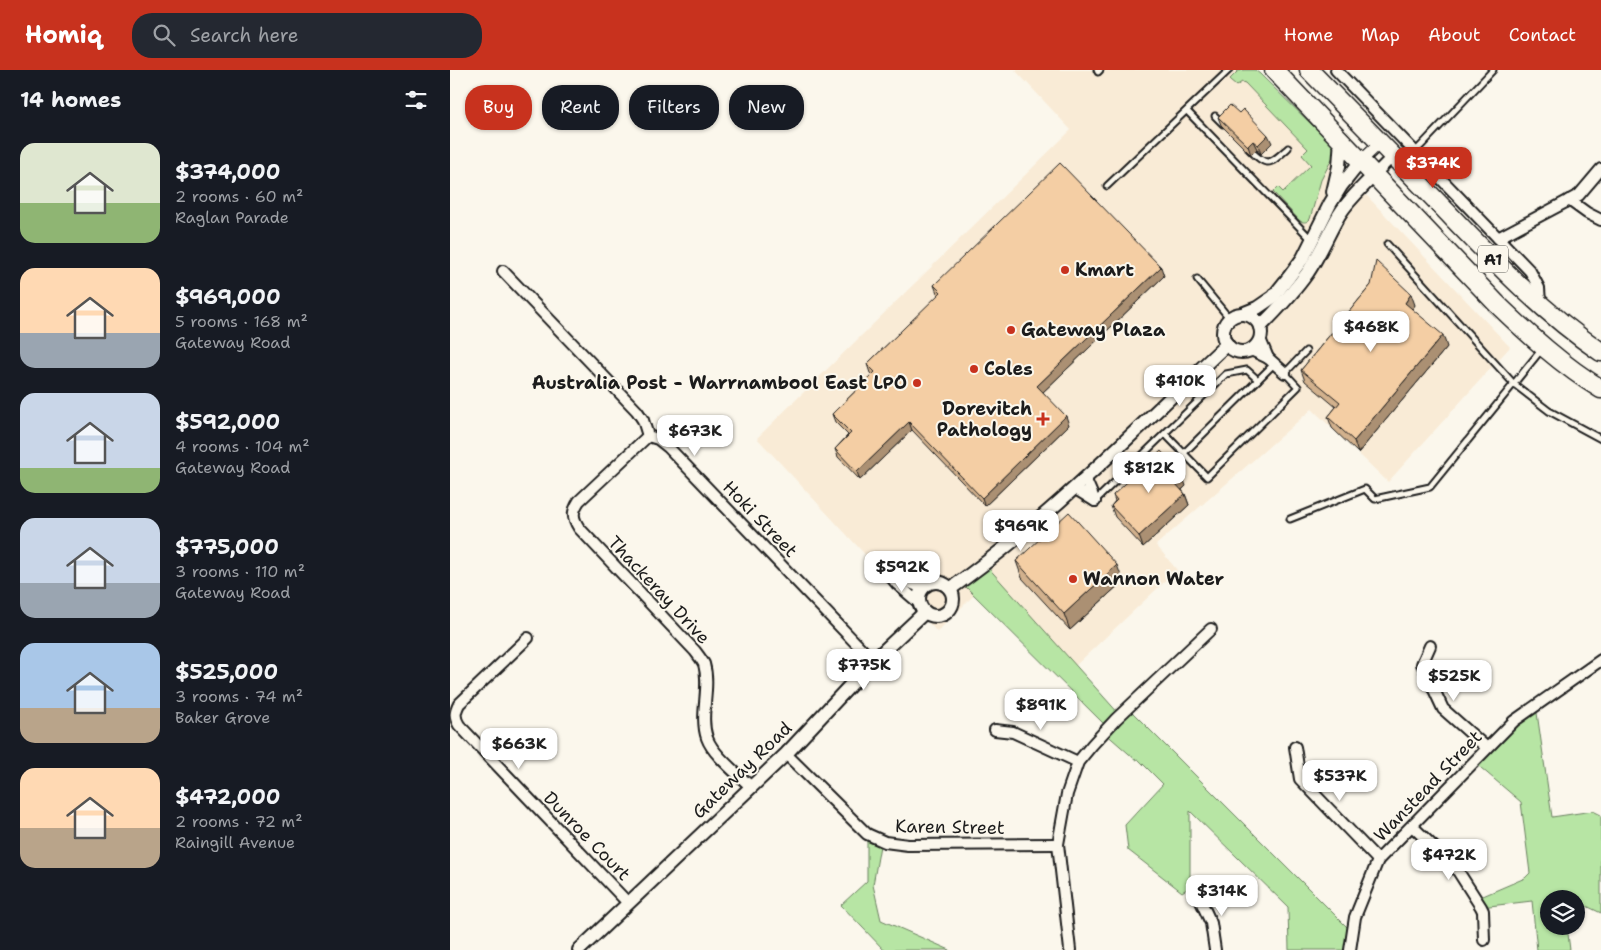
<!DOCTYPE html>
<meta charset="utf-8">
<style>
:root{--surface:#171b24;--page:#242831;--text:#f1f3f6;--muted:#9ea1a6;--accent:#c8321e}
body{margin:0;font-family:"Shantell Sans",sans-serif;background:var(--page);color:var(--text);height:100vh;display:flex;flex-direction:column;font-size:19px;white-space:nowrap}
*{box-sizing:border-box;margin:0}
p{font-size:16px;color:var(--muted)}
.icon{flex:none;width:28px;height:28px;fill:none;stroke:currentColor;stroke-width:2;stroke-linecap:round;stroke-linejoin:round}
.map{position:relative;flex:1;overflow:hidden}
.side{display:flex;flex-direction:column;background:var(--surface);width:450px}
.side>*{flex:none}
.guide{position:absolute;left:15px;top:15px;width:475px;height:45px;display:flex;gap:10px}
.fabs{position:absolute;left:1090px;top:820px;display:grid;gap:10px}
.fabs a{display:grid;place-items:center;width:45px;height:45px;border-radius:50%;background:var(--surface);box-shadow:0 1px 4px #0004;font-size:25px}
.price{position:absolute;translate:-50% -42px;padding:0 11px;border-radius:10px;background:#fff;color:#222;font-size:16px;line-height:32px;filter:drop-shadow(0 1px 2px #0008)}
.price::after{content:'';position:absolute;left:50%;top:30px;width:15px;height:11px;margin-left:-8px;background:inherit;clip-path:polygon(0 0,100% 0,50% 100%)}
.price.current{background:var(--accent);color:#fff}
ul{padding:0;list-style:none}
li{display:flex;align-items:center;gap:15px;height:125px;padding:0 20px}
li span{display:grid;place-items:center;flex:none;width:140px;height:100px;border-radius:15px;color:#555}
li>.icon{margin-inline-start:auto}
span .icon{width:60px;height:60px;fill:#fffc;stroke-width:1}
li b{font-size:21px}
h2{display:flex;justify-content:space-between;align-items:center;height:60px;padding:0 20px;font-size:21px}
.tag{padding:0 18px;border-radius:20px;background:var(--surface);box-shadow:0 1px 4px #0004;font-size:18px;line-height:45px}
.tag.current{background:var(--accent);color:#fff}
header{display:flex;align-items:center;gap:30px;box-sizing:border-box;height:70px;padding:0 25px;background:var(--accent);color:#fff}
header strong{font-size:24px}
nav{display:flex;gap:28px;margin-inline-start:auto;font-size:18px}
.search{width:350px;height:45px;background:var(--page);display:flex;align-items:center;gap:12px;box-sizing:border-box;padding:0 18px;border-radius:20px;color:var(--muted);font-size:19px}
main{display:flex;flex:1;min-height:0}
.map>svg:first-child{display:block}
.built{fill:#f9ebd6}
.green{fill:#b7e5a4;stroke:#6a8060}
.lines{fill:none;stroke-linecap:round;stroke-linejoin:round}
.service-casing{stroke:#1c1c1c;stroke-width:9}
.minor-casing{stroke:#1c1c1c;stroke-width:14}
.tertiary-casing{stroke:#1c1c1c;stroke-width:16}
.trunk-casing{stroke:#1c1c1c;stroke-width:21}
.service{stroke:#fbf7ec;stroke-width:5}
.minor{stroke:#fbf7ec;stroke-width:10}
.tertiary{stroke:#fbf7ec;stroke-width:12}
.trunk{stroke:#fbf7ec;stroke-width:18}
.wall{fill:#d2b18d;stroke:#1c1c1c}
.shaded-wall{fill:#ab9073;stroke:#1c1c1c}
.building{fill:#f4cea4;stroke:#1c1c1c}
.poi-dot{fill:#c8321e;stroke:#fbf7ec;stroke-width:2}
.labels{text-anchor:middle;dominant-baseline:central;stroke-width:4;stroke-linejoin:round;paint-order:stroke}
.shield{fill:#fbf7ec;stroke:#5f5e5a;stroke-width:1}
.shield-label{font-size:16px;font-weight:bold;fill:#1c1c1c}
.poi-label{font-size:18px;font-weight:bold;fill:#1c1c1c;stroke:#fbf7ec;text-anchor:start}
.street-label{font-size:18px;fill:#1c1c1c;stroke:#fbf7ec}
</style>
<header>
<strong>Homiq</strong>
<div class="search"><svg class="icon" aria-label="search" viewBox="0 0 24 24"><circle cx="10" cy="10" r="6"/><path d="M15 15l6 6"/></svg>Search here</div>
<nav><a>Home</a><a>Map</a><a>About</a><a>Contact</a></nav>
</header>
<main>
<section class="side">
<h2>14 homes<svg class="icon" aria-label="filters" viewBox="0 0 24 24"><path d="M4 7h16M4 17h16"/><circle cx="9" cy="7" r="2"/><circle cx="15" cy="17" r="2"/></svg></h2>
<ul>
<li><span style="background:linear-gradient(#dfe7d0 60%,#8fb573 0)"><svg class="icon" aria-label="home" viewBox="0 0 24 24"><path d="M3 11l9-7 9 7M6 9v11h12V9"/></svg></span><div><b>$374,000</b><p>2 rooms · 60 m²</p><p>Raglan Parade</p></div></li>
<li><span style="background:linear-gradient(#ffd9b3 65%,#9aa5b1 0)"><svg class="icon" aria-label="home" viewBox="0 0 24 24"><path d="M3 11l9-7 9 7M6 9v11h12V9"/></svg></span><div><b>$969,000</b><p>5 rooms · 168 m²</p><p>Gateway Road</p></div></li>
<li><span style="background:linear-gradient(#c9d6e8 75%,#8fb573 0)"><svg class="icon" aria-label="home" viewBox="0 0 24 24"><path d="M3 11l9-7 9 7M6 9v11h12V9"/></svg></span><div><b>$592,000</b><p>4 rooms · 104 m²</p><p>Gateway Road</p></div></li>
<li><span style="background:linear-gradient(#c9d6e8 65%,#9aa5b1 0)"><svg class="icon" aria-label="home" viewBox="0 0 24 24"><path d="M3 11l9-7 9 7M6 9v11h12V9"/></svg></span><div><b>$775,000</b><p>3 rooms · 110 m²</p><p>Gateway Road</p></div></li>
<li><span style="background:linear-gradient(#a9c7e8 65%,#b9a48a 0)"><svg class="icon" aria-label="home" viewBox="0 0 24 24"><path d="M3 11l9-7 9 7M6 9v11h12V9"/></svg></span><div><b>$525,000</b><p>3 rooms · 74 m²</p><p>Baker Grove</p></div></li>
<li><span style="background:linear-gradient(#ffd9b3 60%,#b9a48a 0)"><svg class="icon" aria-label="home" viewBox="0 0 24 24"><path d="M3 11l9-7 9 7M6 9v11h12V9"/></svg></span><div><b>$472,000</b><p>2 rooms · 72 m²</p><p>Raingill Avenue</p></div></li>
</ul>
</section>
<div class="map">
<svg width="1151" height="880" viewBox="0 0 1151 880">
<rect width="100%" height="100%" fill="#fbf7ec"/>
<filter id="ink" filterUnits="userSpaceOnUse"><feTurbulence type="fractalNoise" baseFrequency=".02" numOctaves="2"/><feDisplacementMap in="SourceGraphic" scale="10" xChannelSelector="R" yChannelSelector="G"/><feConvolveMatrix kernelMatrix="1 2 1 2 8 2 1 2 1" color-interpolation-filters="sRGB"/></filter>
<g filter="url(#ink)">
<!-- built -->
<path class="built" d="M565,0H798L1060,277L938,412L862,339L706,475L727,500L625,596L539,510L487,562L307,368L621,60Z"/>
<!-- green -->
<g class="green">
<path d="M795,0H805L810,4L862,55L874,63L883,74L885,83L871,110L860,149C857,152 855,153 850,151L823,122L828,117L833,122L861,95L852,85L858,79L795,13L792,12L786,16L780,11L779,10L788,1Z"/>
<path d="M535,494L670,645L678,638L902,862L900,880H839L838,837L740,741V817L732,822L678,780L675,755L713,714L688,689L686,690L654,662L658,658L511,512Z"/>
<path d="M1086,636L1102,747L1143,741L1151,745V843L1126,831V829H1099V856H1117L1120,880H1087L1082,831L1031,837L1026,829L1075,808L1080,803L1071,732L1024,692Z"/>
<path d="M417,764L431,770L423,815L431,850L500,880H434L391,835L417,811Z"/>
</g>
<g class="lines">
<!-- service casing -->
<g class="service-casing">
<g id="service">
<path d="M647,0L648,2L650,0"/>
<path d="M737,41L861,169"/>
<path d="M765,46L773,54"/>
<path d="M799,79C818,98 819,95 838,78"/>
<path d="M949,85L965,82L1043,0"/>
<path d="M657,116L779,0"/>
<path d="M937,174L1064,314L1099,341L1151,369"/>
<path d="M747,209L780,249"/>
<path d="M715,364L757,407L848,317L835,303L856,281"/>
<path d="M734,383L824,294"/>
<path d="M645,431L776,304L797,300L808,310"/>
<path d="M840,449L915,419L925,429L980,417L1092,279"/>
</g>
</g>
<!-- minor casing -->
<g class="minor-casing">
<g id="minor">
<path d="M886,0L1080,201L1089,218L1090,233"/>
<path d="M911,91L930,73"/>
<path d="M924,105L943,86"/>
<path d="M1119,130L1137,143L1151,150"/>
<path d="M1048,168L1129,125L1151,99"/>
<path d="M53,201L187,341L193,350L198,366L208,369L218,377L423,591"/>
<path d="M810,269L818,288"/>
<path d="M801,280L818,288L835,303"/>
<path d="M198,366L129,431C122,442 122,447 129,458L245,581C248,585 252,590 254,594C261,618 249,645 257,668C263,685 288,704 301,717"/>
<path d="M635,408L645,431"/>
<path d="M624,418L645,431"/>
<path d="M428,491L447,514L469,533"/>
<path d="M439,503L465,515L475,516"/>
<path d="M78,568L9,634C5,642 4,647 9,655L178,833"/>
<path d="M980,576L972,594L993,639L1037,678"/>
<path d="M545,660L563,662L628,692"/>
<path d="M845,677L850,709L928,790"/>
<path d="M336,684L417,764L435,772L458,775L608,774"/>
<path d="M962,756L1006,798L1031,837L1033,841L1034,870"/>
<path d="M748,825L761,853L765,880"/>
<path d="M620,880L608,774L617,724L628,692L642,675L666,649L761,559"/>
<path d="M900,880L905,847L928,790L1064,651L1151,590"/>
</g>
</g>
<!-- tertiary casing -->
<g class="tertiary-casing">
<g id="tertiary">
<path d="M883,122L889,96L891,69"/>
<path d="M792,244L807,238L823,227L839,207L853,188L880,134L891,116L911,91"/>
<circle cx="792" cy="263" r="19"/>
<path d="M810,257C827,240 844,222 858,202C870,184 878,164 889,145C898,130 912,118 924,105"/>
<circle cx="486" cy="529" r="17"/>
<path d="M500,519C601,448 687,358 777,274"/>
<path d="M129,880L336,684L423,591L475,542"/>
</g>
</g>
<!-- trunk casing -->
<g class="trunk-casing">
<g id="trunk">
<path d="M824,0L1047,234C1079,265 1113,296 1151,319"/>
<path d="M859,0C905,47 951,94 997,142C1045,192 1093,243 1151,282"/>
</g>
</g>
<!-- service -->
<use href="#service" class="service"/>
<!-- minor -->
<use href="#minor" class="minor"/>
<!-- tertiary -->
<use href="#tertiary" class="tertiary"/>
<!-- trunk -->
<use href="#trunk" class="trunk"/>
</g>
<!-- wall -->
<g class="wall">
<path d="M768,47L822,73L811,84L807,79L801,85L771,55Z"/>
<path d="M714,206L593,322L619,355L535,436L462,360L410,410L388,387L385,379L398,365L385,352L382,344L422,305L420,303L417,294L489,225L487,223L484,215Z"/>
<path d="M921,215L965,235L962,239L997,277L908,383L882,358L878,347L886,337L855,311L851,300Z"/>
<path d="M736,416L732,420L735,424L739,435L693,477L665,447L661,436L665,431L663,425Z"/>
<path d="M566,491L673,511L620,560L572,508Z"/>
</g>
<!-- shaded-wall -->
<g class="shaded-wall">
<path d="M818,65L822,73L811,84L808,75Z"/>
<path d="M803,71L807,79L801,85L798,76Z"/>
<path d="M711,197L714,206L590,325L587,316Z"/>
<path d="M961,224L965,235L959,244L955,233Z"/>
<path d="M993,265L997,277L908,383L904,371Z"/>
<path d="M616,346L619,355L535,436L532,428Z"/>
<path d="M459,352L462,360L410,410L407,402Z"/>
<path d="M732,405L736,416L728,423L724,412Z"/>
<path d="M735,424L739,435L693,477L689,466Z"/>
<path d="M667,495L673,511L620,560L614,544Z"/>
</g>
<!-- building -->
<g class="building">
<path d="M780,35L789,43L793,39L818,65L808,75L803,71L798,76L768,47Z"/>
<path d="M610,93L711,197L587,316L616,346L532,428L459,352L407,402L385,379L401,363L382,344L425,302L417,294L491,222L484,215Z"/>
<path d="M926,191L961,224L955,233L993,265L904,371L878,347L890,332L851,300L921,215Z"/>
<path d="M711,381L732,405L724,412L735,424L689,466L661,436L667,430L663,425Z"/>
<path d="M619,442L667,495L614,544L566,491Z"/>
</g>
</g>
<!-- markers -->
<g class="poi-dot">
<circle cx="615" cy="200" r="5"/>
<circle cx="561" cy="260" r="5"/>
<circle cx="524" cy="299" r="5"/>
<circle cx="467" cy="313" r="5"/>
<path d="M590.5 341.5h5v5h5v5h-5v5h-5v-5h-5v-5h5z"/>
<circle cx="623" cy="509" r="5"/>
</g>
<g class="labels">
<!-- shield labels -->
<rect class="shield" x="1028" y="175.5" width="30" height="27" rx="4"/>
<g class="shield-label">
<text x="1043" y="189">A1</text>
</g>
<!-- poi labels -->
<g class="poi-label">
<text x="625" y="200">Kmart</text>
<text x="571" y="260">Gateway Plaza</text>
<text x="534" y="299">Coles</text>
<text x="457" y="313" text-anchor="end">Australia Post - Warrnambool East LPO</text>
<text x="582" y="339" text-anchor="end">Dorevitch<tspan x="582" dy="21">Pathology</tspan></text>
<text x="633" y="509">Wannon Water</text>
</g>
<!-- street labels -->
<g class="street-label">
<text transform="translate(310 449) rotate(46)">Hoki Street</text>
<text transform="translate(209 520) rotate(47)">Thackeray Drive</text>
<text transform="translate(292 700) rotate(-44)">Gateway Road</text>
<text transform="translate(978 716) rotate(-46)">Wanstead Street</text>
<text transform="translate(500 757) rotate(1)">Karen Street</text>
<text transform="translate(137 766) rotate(46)">Dunroe Court</text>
</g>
</g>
</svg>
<div class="fabs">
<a><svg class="icon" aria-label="layers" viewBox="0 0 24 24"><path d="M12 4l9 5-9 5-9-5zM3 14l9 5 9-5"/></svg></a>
</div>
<b class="price current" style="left:983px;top:119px">$374K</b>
<b class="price" style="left:921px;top:283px">$468K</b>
<b class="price" style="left:730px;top:337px">$410K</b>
<b class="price" style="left:245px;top:387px">$673K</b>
<b class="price" style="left:699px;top:424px">$812K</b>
<b class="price" style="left:571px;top:482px">$969K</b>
<b class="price" style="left:452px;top:523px">$592K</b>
<b class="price" style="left:414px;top:621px">$775K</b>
<b class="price" style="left:1004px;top:632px">$525K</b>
<b class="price" style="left:591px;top:661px">$891K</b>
<b class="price" style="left:69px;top:700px">$663K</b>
<b class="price" style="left:890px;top:732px">$537K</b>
<b class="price" style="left:999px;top:811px">$472K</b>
<b class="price" style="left:772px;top:847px">$314K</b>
<div class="guide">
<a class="tag current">Buy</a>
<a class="tag">Rent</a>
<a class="tag">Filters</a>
<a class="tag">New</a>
</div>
</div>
</main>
